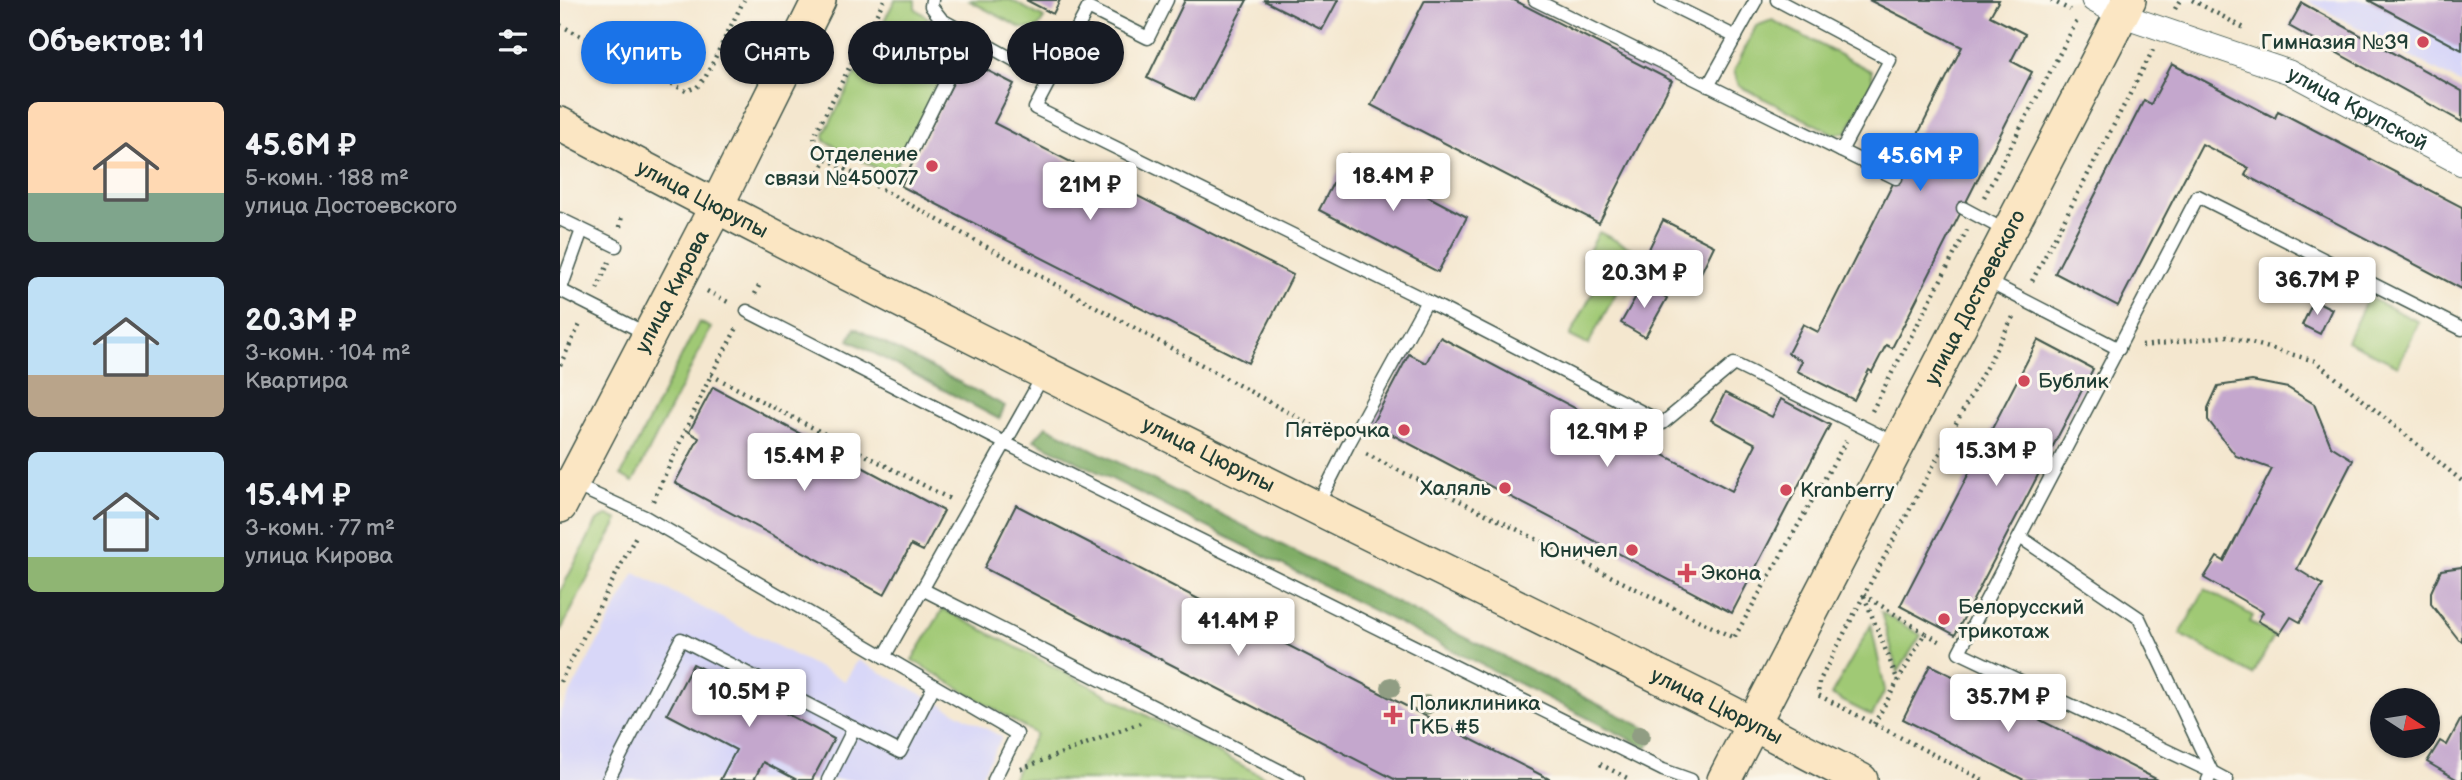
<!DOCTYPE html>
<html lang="ru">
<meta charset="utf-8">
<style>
:root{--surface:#171b24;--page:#20242c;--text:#f1f3f6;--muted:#9ea1a6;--accent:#1a73e8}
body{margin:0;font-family:"Balsamiq Sans",sans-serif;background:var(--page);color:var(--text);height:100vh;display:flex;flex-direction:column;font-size:26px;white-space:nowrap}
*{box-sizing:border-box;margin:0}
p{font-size:23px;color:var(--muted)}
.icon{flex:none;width:38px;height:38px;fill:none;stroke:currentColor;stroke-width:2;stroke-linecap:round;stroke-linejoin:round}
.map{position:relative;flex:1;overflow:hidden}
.details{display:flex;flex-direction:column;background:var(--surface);width:560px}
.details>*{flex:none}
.top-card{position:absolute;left:21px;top:21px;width:665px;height:63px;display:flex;gap:14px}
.needle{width:46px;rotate:102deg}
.controls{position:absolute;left:1810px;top:688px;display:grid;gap:14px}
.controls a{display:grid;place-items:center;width:70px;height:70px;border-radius:50%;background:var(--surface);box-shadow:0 2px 5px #0004;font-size:35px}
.price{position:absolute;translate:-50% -60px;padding:0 16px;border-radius:7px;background:#fff;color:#222;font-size:23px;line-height:46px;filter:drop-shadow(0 2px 4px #0008)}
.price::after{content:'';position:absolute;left:50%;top:42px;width:21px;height:16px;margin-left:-10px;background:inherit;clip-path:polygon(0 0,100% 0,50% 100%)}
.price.active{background:var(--accent);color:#fff}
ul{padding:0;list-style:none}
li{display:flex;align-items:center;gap:21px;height:175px;padding:0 28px}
li span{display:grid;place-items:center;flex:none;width:196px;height:140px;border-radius:10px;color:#555}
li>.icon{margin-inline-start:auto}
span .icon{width:84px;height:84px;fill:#fffc;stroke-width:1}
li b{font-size:30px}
h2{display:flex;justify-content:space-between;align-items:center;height:84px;padding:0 28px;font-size:30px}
.pill{padding:0 24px;border-radius:32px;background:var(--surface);box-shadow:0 2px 5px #0004;font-size:24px;line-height:63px}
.pill.active{background:var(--accent);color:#fff}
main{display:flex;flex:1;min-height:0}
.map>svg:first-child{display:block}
.built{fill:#d8d7f8}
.green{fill:#a0c975;stroke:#608354;stroke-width:2}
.forest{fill:#80ad66;stroke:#50754d;stroke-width:2}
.building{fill:#c4a7cd}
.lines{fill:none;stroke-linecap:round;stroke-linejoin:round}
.lane-casing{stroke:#3f564b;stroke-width:15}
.street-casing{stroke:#3f564b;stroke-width:25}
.secondary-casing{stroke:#3f564b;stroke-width:36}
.path{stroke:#3f564b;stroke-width:4.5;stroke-dasharray:2 5;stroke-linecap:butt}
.lane{stroke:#fff;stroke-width:12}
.street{stroke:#fff;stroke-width:23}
.secondary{stroke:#fbe6c3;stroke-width:33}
.tree{fill:#909d83}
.poi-dot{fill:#d1495b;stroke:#fbf7ec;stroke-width:2.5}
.labels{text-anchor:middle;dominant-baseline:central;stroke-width:6;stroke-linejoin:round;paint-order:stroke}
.poi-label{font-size:21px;fill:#1f3d34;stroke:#fbf7ec;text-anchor:end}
.street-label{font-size:21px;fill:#1f3d34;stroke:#fbf7ec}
</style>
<main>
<section class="details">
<h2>Объектов: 11<svg class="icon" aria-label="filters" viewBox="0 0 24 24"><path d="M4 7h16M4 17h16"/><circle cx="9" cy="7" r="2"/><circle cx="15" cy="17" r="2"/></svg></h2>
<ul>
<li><span style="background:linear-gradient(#ffd9b3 65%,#7fa58c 0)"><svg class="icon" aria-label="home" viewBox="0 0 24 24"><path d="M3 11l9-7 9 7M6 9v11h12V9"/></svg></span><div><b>45.6M ₽</b><p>5-комн. · 188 m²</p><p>улица Достоевского</p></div></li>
<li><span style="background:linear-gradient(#bfe0f5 70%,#b9a48a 0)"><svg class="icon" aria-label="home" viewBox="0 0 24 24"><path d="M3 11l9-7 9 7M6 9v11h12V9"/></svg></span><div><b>20.3M ₽</b><p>3-комн. · 104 m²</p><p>Квартира</p></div></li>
<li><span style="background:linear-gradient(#bfe0f5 75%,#8fb573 0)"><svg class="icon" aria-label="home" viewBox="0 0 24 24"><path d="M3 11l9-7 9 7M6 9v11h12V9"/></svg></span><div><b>15.4M ₽</b><p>3-комн. · 77 m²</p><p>улица Кирова</p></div></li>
</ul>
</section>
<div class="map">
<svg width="1902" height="780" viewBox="0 0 1902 780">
<rect width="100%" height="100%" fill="#fbf7ec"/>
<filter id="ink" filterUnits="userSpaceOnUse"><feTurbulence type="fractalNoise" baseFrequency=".0143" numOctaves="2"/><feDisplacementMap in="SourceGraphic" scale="14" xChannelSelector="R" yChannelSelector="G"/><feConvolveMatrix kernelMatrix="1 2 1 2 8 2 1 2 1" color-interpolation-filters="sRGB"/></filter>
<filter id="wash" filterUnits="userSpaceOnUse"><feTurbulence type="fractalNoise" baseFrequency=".00686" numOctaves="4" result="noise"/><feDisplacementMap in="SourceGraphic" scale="28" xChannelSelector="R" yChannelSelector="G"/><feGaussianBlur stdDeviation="1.57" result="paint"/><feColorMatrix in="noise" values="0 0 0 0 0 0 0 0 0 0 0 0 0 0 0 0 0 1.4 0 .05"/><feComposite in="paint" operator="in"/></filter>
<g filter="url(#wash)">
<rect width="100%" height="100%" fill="#f4e7cf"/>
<!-- built -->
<g class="built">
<path d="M1746,0H1902V84Z"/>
<path d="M75,573L285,681L298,660L442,737L419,780H0V712Z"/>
</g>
<!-- green -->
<g class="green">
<path d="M335,0H355V8C371,21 391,32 397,53L331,176L265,141L264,134Z"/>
<path d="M408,0H451L484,18L477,29L461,28Z"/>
<path d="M1212,20L1311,71L1313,83L1287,132L1274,134L1179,86L1174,71L1196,26Z"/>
<path d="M1039,232L1078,252L1028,345L1010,336L1044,271L1024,260Z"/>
<path d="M1808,297L1859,322L1838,366L1787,341Z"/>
<path d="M139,322L151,328L73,482L61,475Z"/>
<path d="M48,515L58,520L0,632V592L37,521Z"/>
<path d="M1645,589L1693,616L1690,622L1714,636L1693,675L1620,634Z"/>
<path d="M383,609L710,780H452L476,734L352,660Z"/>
<path d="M1321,612L1361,635L1338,672Z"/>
<path d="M1311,625L1325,690L1312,716L1271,695Z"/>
</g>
<!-- forest -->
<g class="forest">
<path d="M295,328L445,406L439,419L289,340Z"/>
<path d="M486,426L1095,733L1087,748L474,440Z"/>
</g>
<g id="blocks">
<!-- building -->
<g class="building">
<path d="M466,0H500L493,14Z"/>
<path d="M625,0H687L634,100L587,78Z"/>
<path d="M703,0H778L762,30Z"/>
<path d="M865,0H954L1112,81L1039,223L811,105Z"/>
<path d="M1309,0H1439L1430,16L1465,34L1451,61L1472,72L1332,348L1326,345L1312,372L1309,370L1294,400L1237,371L1242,361L1228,353L1243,324L1258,332L1402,47Z"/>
<path d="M1808,0H1902V50Z"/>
<path d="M1742,3L1902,91V122L1729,26Z"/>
<path d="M405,59L454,84L434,123L733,275L688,363L341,186Z"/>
<path d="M1612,64L1715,118L1718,111L1902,207V289L1685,175L1689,168L1642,144L1558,306L1495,273L1584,100L1591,104Z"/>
<path d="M788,154L907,217L878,272L759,210Z"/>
<path d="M1103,220L1154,246L1136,283L1085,257Z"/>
<path d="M1083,284L1107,298L1085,337L1061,323Z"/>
<path d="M1754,300L1772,309L1760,334L1742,325Z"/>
<path d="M880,337L1172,491L1196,444L1151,420L1165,393L1212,417L1221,399L1270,425L1172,613L812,424L849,354L866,363Z"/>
<path d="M1478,340L1533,369L1395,635L1340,606Z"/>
<path d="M1692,381L1728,388L1754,404L1771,446L1793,460L1737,569L1763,585L1740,622L1731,617L1720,634L1698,621L1703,612L1644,578L1657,557L1664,561L1712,469L1676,456L1648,420V408L1658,386Z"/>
<path d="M153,387L384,511L363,551L351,545L324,595L115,483L139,438L129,432Z"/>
<path d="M456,505L842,704L991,780H836L573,645L424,568Z"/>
<path d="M1902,567V641L1899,640L1871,604V592L1881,570Z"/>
<path d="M133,664L274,739L252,780H237L203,762L194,780H160L176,750L107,714Z"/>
<path d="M1370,665L1461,710L1598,780H1464L1343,719Z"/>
<path d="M1902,717V780H1898L1867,762L1880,741L1887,745Z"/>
</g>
</g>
</g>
<g filter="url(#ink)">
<use href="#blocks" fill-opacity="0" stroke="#3f564b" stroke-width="2"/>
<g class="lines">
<!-- lane casing -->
<g class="lane-casing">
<g id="lane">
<path d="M372,0L371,6L382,20L490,80"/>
<path d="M607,0L588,38L528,8L475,108L867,301"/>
<path d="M975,0L1336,178"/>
<path d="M1101,0L1176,37"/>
<path d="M1217,0L1330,60L1281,151"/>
<path d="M1148,86L1196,0"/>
<path d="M351,152L409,35"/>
<path d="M1403,208L1448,232"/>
<path d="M0,219L56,246"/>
<path d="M1425,280L1559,349"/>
<path d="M0,290L89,335"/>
<path d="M0,291L22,230"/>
<path d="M187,311L445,443L1103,770L1131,780"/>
<path d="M12,484L85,517L457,734L434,780"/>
<path d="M757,506L788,445L867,301L1103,423L1174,364L1337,444"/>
<path d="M1460,537L1579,618L1652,772L1667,780"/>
<path d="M362,589L738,780"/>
<path d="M324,657L484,374"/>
<path d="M48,780L121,639L340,752L374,686"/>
<path d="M268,780L294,728"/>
<path d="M1648,780L1652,772L1399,652L1638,196L1902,329"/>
</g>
</g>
<!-- street casing -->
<g class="street-casing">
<g id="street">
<path id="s1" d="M1533,0L1561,15L1729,72L1902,164"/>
</g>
</g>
<!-- secondary casing -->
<g class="secondary-casing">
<g id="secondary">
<path id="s2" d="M0,124C375,324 758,507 1138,696C1193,723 1247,753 1301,780"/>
<path id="s3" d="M0,506L156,207L259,0"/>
<path id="s4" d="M1164,780L1569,0"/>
</g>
</g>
<!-- path -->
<g class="path">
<path d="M324,0L254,136L256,153L773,437"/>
<path d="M1491,0L1510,10"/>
<path d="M1632,0L1684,28"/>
<path d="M1615,9L1620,0"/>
<path d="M0,25L126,91L137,87L145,78L184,0"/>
<path d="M253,184L266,159"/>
<path d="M1424,197L1518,19"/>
<path d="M60,227L62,215"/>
<path d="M1472,281L1593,50"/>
<path d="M37,289L49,262"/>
<path d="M147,291L170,303"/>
<path d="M195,294L201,282"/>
<path d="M1582,346L1667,336L1755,361L1902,481"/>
<path d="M0,365L21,322"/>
<path d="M151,375L392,500"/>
<path d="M1312,411L1407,230"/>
<path d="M806,454L1174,638L1286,441"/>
<path d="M93,501L151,375L178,326"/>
<path d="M1304,595L1259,682L1258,695L1423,780"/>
<path d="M1304,596L1338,681"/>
<path d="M1365,633L1304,595L1453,317"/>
<path d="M0,682L77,534"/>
<path d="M1314,724L1365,633L1383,643"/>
<path d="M1040,764L1071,780"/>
<path d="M461,769L580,723"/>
</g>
<!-- lane -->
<use href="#lane" class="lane"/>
<!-- street -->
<use href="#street" class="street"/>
<!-- secondary -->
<use href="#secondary" class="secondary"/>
</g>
<!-- trees -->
<g class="tree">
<circle cx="831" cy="687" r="10"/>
<circle cx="866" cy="705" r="10"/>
<circle cx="1080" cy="736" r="10"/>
</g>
</g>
<!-- markers -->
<g class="poi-dot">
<circle cx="1863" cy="42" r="7"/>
<circle cx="372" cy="166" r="7"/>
<circle cx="1464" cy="381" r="7"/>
<circle cx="844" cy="430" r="7"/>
<circle cx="945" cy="488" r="7"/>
<circle cx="1226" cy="490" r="7"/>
<circle cx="1072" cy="550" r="7"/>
<path d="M1123.5 562.5h7v7h7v7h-7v7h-7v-7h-7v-7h7z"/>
<circle cx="1384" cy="619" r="7"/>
<path d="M829.5 704.5h7v7h7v7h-7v7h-7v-7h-7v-7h7z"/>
</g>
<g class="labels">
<!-- poi labels -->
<g class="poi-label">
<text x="1849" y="42">Гимназия №39</text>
<text x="358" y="154">Отделение<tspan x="358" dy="24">связи №450077</tspan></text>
<text x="1478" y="381" text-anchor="start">Бублик</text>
<text x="830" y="430">Пятёрочка</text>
<text x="931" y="488">Халяль</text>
<text x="1240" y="490" text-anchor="start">Kranberry</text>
<text x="1058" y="550">Юничел</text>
<text x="1141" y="573" text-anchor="start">Экона</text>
<text x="1398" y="607" text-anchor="start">Белорусский<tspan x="1398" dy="24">трикотаж</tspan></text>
<text x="849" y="703" text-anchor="start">Поликлиника<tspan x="849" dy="24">ГКБ #5</tspan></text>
</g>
<!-- street labels -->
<g class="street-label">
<text stroke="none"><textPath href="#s1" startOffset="287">улица Крупской</textPath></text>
<text stroke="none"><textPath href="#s2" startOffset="161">улица Цюрупы</textPath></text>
<text stroke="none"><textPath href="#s3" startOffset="242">улица Кирова</textPath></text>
<text stroke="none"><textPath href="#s4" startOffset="544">улица Достоевского</textPath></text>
<text stroke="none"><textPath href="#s2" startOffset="728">улица Цюрупы</textPath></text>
<text stroke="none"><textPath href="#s2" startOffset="1295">улица Цюрупы</textPath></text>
</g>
</g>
</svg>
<div class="controls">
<a><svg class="needle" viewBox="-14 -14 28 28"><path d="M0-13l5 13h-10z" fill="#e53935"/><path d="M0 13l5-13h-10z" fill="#9ea1a6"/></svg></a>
</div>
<b class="price active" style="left:1360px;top:193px">45.6M ₽</b>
<b class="price" style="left:833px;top:213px">18.4M ₽</b>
<b class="price" style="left:530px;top:222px">21M ₽</b>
<b class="price" style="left:1084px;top:310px">20.3M ₽</b>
<b class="price" style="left:1757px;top:317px">36.7M ₽</b>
<b class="price" style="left:1047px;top:469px">12.9M ₽</b>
<b class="price" style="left:1436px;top:488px">15.3M ₽</b>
<b class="price" style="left:244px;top:493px">15.4M ₽</b>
<b class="price" style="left:678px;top:658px">41.4M ₽</b>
<b class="price" style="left:189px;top:729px">10.5M ₽</b>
<b class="price" style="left:1448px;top:734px">35.7M ₽</b>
<div class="top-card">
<a class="pill active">Купить</a>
<a class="pill">Снять</a>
<a class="pill">Фильтры</a>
<a class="pill">Новое</a>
</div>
</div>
</main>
